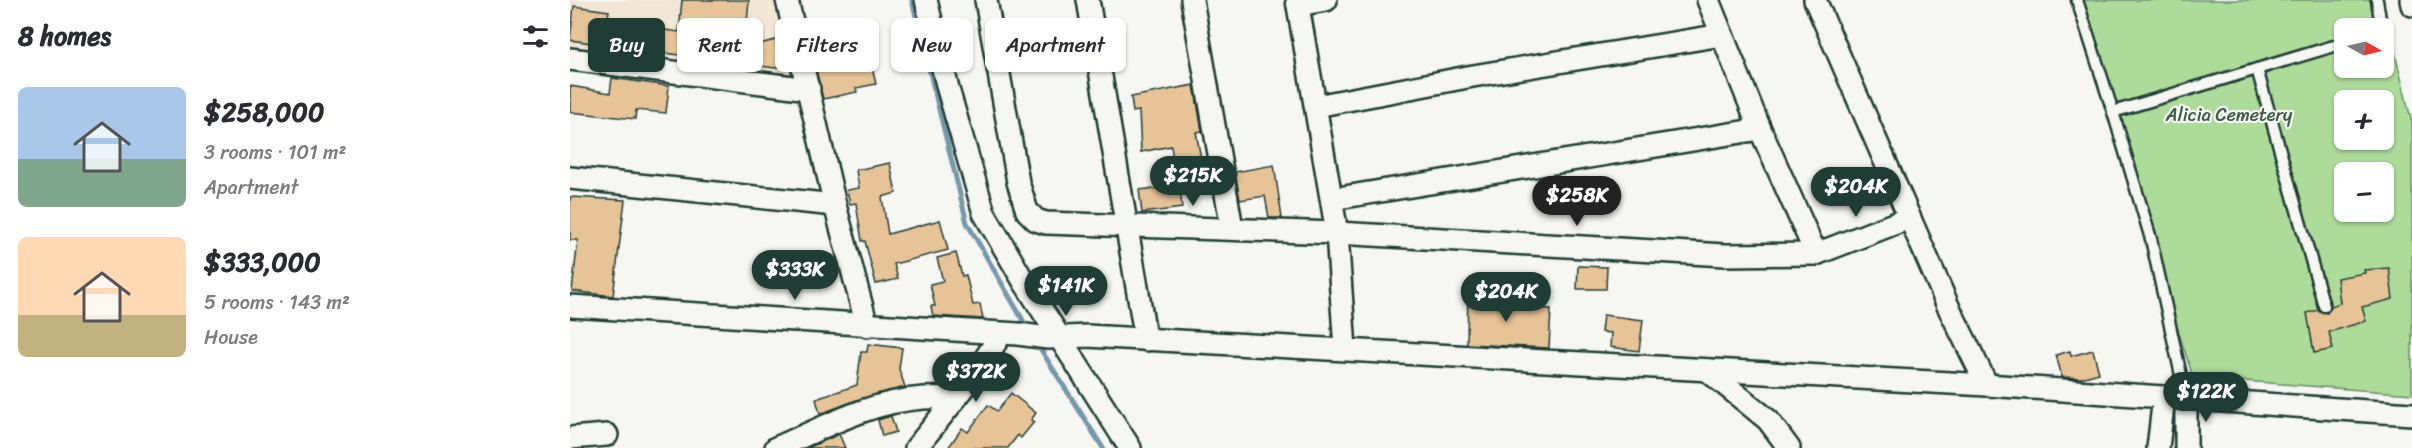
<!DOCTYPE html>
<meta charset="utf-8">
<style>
:root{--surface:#fff;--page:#f2f2f3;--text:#2b2b33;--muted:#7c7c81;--accent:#1f3d34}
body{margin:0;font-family:Sriracha,sans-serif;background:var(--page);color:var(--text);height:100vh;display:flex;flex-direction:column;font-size:22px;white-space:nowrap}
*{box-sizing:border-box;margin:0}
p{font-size:20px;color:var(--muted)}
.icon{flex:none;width:33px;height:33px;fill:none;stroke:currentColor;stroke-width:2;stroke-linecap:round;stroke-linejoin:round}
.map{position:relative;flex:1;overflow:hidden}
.drawer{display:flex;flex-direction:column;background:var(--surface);width:570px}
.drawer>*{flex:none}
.top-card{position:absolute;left:18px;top:18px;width:570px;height:54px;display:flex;gap:12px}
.needle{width:39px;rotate:98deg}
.buttons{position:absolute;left:1764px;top:18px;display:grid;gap:12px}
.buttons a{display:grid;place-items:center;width:60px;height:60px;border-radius:9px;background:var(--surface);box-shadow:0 2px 4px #0004;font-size:30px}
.price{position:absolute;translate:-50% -51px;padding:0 14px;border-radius:21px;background:var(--accent);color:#fff;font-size:20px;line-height:39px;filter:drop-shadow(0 2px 3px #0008)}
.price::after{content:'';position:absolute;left:50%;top:36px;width:18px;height:14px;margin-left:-9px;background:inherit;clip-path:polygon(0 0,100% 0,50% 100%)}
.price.active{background:#222;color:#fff}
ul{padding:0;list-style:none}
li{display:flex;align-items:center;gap:18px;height:150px;padding:0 18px}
li span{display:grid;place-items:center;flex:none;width:168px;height:120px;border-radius:9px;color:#555}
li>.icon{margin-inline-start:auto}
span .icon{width:72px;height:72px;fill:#fffc;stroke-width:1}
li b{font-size:26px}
h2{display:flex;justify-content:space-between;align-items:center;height:72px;padding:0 18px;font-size:26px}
.pill{padding:0 21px;border-radius:9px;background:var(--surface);box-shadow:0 2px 4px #0004;font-size:21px;line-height:54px}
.pill.active{background:var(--accent);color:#fff}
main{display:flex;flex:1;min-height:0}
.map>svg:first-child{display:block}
.built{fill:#f2e7d7}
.green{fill:#addb9a;stroke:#668c67;stroke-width:1.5;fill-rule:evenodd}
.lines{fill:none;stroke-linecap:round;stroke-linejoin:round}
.stream{stroke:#7599aa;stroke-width:5}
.building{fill:#e7c498;stroke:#1f3d34;stroke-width:1.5}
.service-casing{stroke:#1f3d34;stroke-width:15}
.minor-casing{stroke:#1f3d34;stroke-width:26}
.service{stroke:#f6f6f2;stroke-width:10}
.minor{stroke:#f6f6f2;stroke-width:21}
.labels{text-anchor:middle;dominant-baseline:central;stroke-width:4.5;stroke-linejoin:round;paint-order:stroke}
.park-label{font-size:18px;fill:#3b5d48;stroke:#f6f6f2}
</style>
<main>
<section class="drawer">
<h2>8 homes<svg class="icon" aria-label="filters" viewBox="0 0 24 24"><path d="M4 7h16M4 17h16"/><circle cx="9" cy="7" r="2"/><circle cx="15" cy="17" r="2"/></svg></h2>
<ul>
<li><span style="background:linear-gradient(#a9c7e8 60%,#7fa58c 0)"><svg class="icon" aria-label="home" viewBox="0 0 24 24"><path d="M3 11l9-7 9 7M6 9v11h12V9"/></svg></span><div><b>$258,000</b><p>3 rooms · 101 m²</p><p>Apartment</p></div></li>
<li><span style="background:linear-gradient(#ffd9b3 65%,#c2b280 0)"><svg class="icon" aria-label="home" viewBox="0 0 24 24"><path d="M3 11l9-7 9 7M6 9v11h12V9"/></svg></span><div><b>$333,000</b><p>5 rooms · 143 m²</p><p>House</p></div></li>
</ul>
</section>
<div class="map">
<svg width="1842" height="448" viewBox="0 0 1842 448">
<rect width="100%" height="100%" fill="#f6f6f2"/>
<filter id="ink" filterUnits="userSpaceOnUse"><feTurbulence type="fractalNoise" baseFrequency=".0167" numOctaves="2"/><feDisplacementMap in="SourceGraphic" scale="12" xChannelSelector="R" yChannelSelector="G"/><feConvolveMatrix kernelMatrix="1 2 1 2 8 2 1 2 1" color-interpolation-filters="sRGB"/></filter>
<g filter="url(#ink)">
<!-- built -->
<path class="built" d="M0,0H209L226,76L0,48Z"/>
<!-- green -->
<path class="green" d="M1502,0H1812L1842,123V394L1623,377ZM1774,28H1814V68H1774ZM1774,100H1814V140H1774ZM1774,172H1814V212H1774Z"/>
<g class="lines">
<!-- stream -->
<g class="stream">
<path d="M342,0L397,223L458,329"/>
<path d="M466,342L533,448"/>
</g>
</g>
<!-- building -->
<g class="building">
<path d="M112,0H179L177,23L140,36L146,55L213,38L219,64L205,68L0,40L4,6L39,11L37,22L109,32Z"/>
<path d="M275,22L285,62L300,59L306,84L286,88L287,92L253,99L237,32Z"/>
<path d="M42,78L99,86L96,113L66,110L65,119L0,112V86L40,93Z"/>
<path d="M624,85L632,131L626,132L633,169L605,174L601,146L571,152L569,111L563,112L561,97Z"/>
<path d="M320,163L326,193L312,197L318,234L370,220L378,250L324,264L328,279L306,284L295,241H292L286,203L280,204L277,190L289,188L286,170Z"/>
<path d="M704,165L712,218H699L695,196L670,200L665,172Z"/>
<path d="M610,186L612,208L572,213L569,190Z"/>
<path d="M0,197L55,200L43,296L2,291L8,240H0Z"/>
<path d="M386,253L392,276L396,275L403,305L410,304L413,319L363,316L361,306H365L360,284L373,281L367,258Z"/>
<path d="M1008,266L1037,267L1036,289H1007Z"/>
<path d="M1819,268L1823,299L1792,307L1796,321L1759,332L1763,349L1744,353L1737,313L1748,310L1757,313L1761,306L1770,303L1767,278L1795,273L1794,270Z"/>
<path d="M898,291L926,292V307L981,309L979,348L897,344Z"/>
<path d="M1033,315L1073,320L1069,351L1040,347L1041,333L1031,332Z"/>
<path d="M298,344L332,348L329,369L335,387L289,399L250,414L246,399L287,385L291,352H297Z"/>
<path d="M1523,350L1529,373L1511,378L1492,377L1486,355L1500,351L1501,356Z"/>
<path d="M441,393L466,413L461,420L464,422L451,438L448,435L438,448H378L392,428L398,432L418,405L427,411Z"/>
<path d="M321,416L326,432L312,436L308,420Z"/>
<path d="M269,434L275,448H237L256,440Z"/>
</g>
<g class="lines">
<!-- service casing -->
<g class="service-casing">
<g id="service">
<path d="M1507,0L1543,112L1774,43"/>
<path d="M1807,0L1810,19L1807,28"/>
<path d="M1687,69L1754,306"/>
<path d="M1543,112L1581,239L1616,398"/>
</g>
</g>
<!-- minor casing -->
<g class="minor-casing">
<g id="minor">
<path d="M217,0L265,205L297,326"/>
<path d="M356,0L378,89L414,213L453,280L560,448"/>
<path d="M416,0L448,182L457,211L466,220L476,223L767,233L1155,255L1246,254L1339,218"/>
<path d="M518,0L576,340"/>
<path d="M622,0L662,228"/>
<path d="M727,0L767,233L775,349"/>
<path d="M1138,0L1190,129L1246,254"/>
<path d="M1245,0L1378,306L1417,385"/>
<path d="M1841,0L1842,5"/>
<path d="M728,5L756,0"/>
<path d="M0,59L239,89"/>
<path d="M746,106L903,76L1152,35"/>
<path d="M0,178L265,205"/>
<path d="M762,199L1190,129"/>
<path d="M0,306L448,334L478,338L517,336L1417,385L1842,414"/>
<path d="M1137,370L1198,420L1219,448"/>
<path d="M0,438L37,435"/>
<path d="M206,448C269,421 314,393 385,398"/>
<path d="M346,448L406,373L431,334"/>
<path d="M1588,448L1594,397"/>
<path d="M1616,448V398"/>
</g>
</g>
<!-- service -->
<use href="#service" class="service"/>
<!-- minor -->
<use href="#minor" class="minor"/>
</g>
</g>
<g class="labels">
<!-- park labels -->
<g class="park-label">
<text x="1659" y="115">Alicia Cemetery</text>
</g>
</g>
</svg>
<div class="buttons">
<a><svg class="needle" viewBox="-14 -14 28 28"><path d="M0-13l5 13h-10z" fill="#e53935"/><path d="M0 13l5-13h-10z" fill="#7c7c81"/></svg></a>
<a>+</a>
<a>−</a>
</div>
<b class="price" style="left:623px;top:207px">$215K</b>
<b class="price" style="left:1286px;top:218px">$204K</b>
<b class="price active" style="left:1007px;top:227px">$258K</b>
<b class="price" style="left:225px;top:301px">$333K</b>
<b class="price" style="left:496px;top:317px">$141K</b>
<b class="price" style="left:936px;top:323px">$204K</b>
<b class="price" style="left:406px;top:403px">$372K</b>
<b class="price" style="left:1636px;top:423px">$122K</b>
<div class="top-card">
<a class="pill active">Buy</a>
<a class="pill">Rent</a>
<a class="pill">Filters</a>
<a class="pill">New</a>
<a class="pill">Apartment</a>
</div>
</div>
</main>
